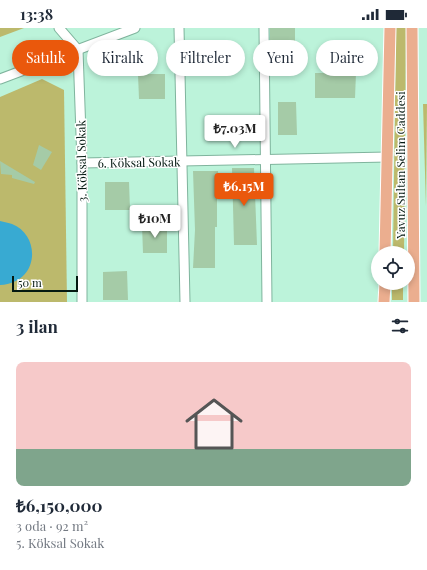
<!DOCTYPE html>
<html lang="tr">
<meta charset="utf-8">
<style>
:root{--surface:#fff;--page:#f6f6f7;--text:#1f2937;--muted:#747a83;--line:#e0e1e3;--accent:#ea580c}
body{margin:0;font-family:"Playfair Display",serif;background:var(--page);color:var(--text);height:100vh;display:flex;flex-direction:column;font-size:15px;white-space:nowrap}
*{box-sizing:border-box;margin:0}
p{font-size:13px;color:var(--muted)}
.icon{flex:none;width:22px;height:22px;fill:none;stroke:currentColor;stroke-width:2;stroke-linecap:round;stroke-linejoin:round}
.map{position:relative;height:274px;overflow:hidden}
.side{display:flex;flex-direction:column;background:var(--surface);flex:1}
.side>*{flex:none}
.guide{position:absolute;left:12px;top:12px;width:403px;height:36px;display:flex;gap:8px}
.buttons{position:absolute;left:371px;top:218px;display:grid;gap:8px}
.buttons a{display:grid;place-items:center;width:44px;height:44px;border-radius:50%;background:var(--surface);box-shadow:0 2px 6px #0003;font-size:20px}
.scale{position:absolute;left:12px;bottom:10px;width:66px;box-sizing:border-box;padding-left:4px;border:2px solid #041911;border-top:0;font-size:11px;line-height:14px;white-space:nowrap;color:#041911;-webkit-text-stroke:3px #fff;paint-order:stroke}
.price{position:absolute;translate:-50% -34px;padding:0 9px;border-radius:4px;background:#fff;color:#222;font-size:13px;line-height:26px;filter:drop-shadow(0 1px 2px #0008)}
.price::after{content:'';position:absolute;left:50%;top:24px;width:12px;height:9px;margin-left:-6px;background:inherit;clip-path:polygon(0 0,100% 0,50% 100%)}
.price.on{background:var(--accent);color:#fff}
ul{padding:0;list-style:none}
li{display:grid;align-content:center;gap:8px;height:212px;padding:0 16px}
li+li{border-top:1px solid var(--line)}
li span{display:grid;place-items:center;height:124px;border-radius:8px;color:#555}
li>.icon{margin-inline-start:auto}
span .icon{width:72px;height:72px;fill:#fffc;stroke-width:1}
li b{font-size:17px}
h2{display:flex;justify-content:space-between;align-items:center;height:48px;padding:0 16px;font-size:17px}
.tag{padding:0 14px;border-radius:18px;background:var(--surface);box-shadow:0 2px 6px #0003;font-size:14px;line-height:36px}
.tag.on{background:var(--accent);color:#fff}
.status{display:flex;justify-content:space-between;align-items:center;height:28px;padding:0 20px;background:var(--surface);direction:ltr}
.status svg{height:11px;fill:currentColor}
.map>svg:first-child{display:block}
.green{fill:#bcb96c}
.water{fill:#38aad2}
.building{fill:#a5cba7}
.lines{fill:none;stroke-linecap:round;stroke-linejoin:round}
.minor-casing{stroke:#7fb49d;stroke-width:11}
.major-casing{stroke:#fff;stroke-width:13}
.minor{stroke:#fff;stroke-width:9}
.major{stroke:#ebae8f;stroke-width:11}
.labels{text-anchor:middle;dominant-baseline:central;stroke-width:3;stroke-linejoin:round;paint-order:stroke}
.street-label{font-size:12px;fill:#041911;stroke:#fff}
</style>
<div class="status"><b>13:38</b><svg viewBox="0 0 49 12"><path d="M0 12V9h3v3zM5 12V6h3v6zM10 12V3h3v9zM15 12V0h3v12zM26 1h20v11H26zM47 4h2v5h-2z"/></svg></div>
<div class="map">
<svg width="427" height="274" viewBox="0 0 427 274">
<rect width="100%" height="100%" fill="#bcf3da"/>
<!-- green -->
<g class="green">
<path d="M0,0H24L0,9Z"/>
<path d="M396,0H406L404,225H393Z"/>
<path d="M42,51L64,62L67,274H0V69Z"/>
<path d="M423,76H427L426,179Z"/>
<rect x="392" y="255" width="11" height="17"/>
</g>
<!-- water -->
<path class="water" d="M0,193C4,194 9,195 12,196C41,207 40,255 0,257Z"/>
<!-- building -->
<g class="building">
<rect x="270" y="0" width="25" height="41"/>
<path d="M315,45H356L355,70H315Z"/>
<path d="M138,46H165V71H139Z"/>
<path d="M278,74H296L297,107H278Z"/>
<path d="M39,117L52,124L41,142L33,137Z"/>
<path d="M0,133L35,154L34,156L12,150V147L1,146Z"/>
<path d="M232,140H254L257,217H234Z"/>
<path d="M193,143H218L219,169H217V199H215V240H193L195,202Z"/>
<path d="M105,154H129L130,182H105Z"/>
<path d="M167,196V225H143L142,197Z"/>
<path d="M127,243L128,272H103V244Z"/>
</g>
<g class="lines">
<!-- minor casing -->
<g class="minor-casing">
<g id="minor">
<path d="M59,0L78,22L82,135V274"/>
<path d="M179,0L185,274"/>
<path d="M264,0L267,274"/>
<path d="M0,51L135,0"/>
<path d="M82,135L388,129"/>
</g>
</g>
<!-- major casing -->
<g class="major-casing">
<g id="major">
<path d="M412,0L414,274"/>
<path d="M385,225L390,0"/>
<path d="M384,274L385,255"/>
</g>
</g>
<!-- minor -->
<use href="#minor" class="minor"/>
<!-- major -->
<use href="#major" class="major"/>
</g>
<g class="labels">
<!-- street labels -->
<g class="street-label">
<text transform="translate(81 133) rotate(-91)">3. Köksal Sokak</text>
<text transform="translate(139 134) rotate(-1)">6. Köksal Sokak</text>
<text transform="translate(400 137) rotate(-90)">Yavuz Sultan Selim Caddesi</text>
</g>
</g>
</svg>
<div class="buttons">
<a><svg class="icon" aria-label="locate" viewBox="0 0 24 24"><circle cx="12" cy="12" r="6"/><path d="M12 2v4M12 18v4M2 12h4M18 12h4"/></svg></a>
</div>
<div class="scale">50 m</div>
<b class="price" style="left:235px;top:121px">₺7.03M</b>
<b class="price on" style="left:244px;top:179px">₺6.15M</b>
<b class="price" style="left:155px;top:211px">₺10M</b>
<div class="guide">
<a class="tag on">Satılık</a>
<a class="tag">Kiralık</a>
<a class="tag">Filtreler</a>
<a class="tag">Yeni</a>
<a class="tag">Daire</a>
</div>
</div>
<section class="side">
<h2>3 ilan<svg class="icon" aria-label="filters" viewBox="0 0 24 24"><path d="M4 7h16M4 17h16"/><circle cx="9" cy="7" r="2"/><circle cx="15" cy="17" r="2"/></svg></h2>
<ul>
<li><span style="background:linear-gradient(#f6c9c9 70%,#7fa58c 0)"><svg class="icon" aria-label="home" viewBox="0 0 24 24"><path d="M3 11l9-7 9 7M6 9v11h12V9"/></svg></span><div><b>₺6,150,000</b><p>3 oda · 92 m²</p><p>5. Köksal Sokak</p></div></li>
</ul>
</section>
